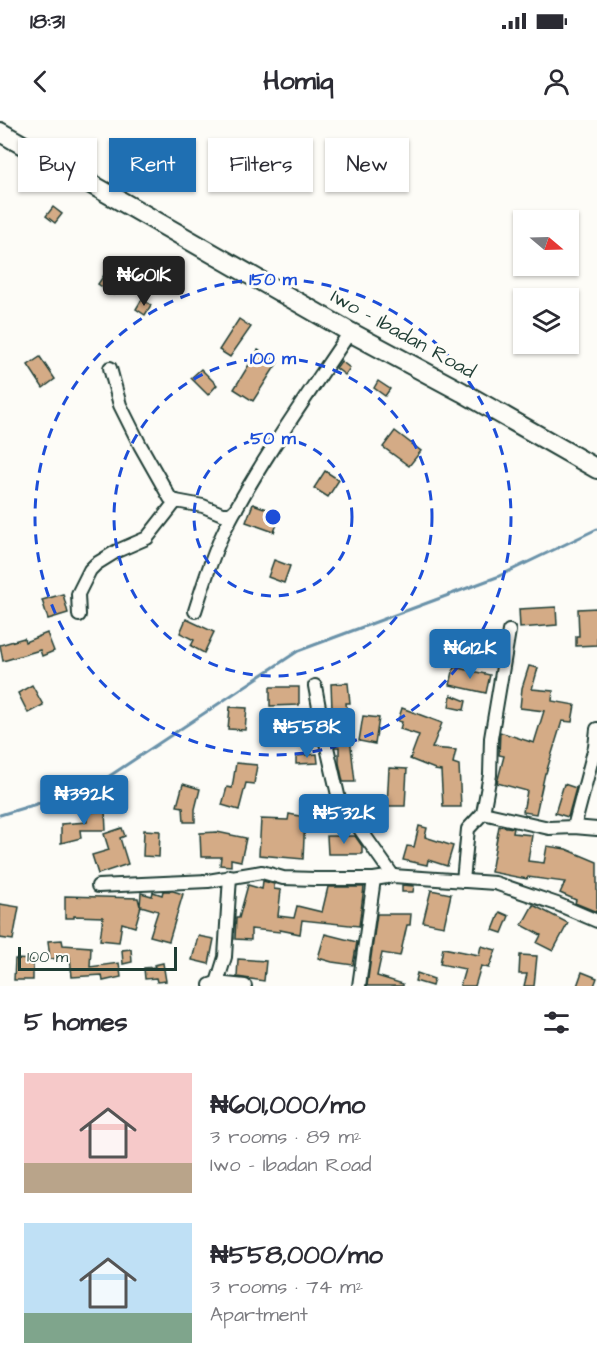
<!DOCTYPE html>
<meta charset="utf-8">
<style>
:root{--surface:#fff;--page:#f7f7f7;--text:#2b2b33;--muted:#7c7c81;--accent:#1f6fb2}
body{margin:0;font-family:"Architects Daughter",sans-serif;background:var(--page);color:var(--text);height:100vh;display:flex;flex-direction:column;font-size:22px;white-space:nowrap}
*{box-sizing:border-box;margin:0}
p{font-size:20px;color:var(--muted)}
.icon{flex:none;width:33px;height:33px;fill:none;stroke:currentColor;stroke-width:2;stroke-linecap:round;stroke-linejoin:round}
.map{position:relative;height:866px;overflow:hidden}
.details{display:flex;flex-direction:column;background:var(--surface);flex:1}
.details>*{flex:none}
.hud{position:absolute;left:18px;top:18px;width:561px;height:54px;display:flex;gap:12px}
.needle{width:39px;rotate:109deg}
.fabs{position:absolute;left:513px;top:90px;display:grid;gap:12px}
.fabs a{display:grid;place-items:center;width:66px;height:66px;border-radius:0px;background:var(--surface);box-shadow:0 2px 4px #0004;font-size:30px}
.scale{position:absolute;left:18px;bottom:15px;width:159px;box-sizing:border-box;padding-left:6px;border:3px solid #1f3d34;border-top:0;font-size:16px;line-height:21px;white-space:nowrap;color:#1f3d34;-webkit-text-stroke:4px #fdfcf7;paint-order:stroke}
.price{position:absolute;translate:-50% -51px;padding:0 14px;border-radius:6px;background:var(--accent);color:#fff;font-size:20px;line-height:39px;filter:drop-shadow(0 2px 3px #0008)}
.price::after{content:'';position:absolute;left:50%;top:36px;width:18px;height:14px;margin-left:-9px;background:inherit;clip-path:polygon(0 0,100% 0,50% 100%)}
.price.selected{background:#222;color:#fff}
ul{padding:0;list-style:none}
li{display:flex;align-items:center;gap:18px;height:150px;padding:0 24px}
li span{display:grid;place-items:center;flex:none;width:168px;height:120px;border-radius:0px;color:#555}
li>.icon{margin-inline-start:auto}
span .icon{width:72px;height:72px;fill:#fffc;stroke-width:1}
li b{font-size:26px}
h2{display:flex;justify-content:space-between;align-items:center;height:72px;padding:0 24px;font-size:26px}
.pill{padding:0 21px;border-radius:0px;background:var(--surface);box-shadow:0 2px 4px #0004;font-size:21px;line-height:54px}
.pill.selected{background:var(--accent);color:#fff}
.status{display:flex;justify-content:space-between;align-items:center;height:42px;padding:0 30px;background:var(--surface);direction:ltr}
.status svg{height:16px;fill:currentColor}
header{display:flex;justify-content:space-between;align-items:center;height:78px;padding:0 24px;background:var(--surface);font-size:27px;font-weight:800}
.map>svg:first-child{display:block}
.lines{fill:none;stroke-linecap:round;stroke-linejoin:round}
.stream{stroke:#6a92a9;stroke-width:3}
.building{fill:#d4ab86;stroke:#1f3d34;stroke-width:1.5}
.street-casing{stroke:#1f3d34;stroke-width:16}
.primary-casing{stroke:#1f3d34;stroke-width:22}
.street{stroke:#fdfcf7;stroke-width:12}
.primary{stroke:#fdfcf7;stroke-width:18}
.ring{fill:none;stroke:#1d4ed8;stroke-width:3;stroke-dasharray:10 8}
.labels{text-anchor:middle;dominant-baseline:central;stroke-width:6;stroke-linejoin:round;paint-order:stroke}
.street-label{font-size:20px;fill:#1f3d34;stroke:#fdfcf7}
.centre{fill:#1d4ed8;stroke:#fdfcf7;stroke-width:3}
.ring-label{font-size:18px;text-anchor:middle;font-weight:bold;fill:#1d4ed8;stroke:#fdfcf7;stroke-width:6;stroke-linejoin:round;paint-order:stroke}
</style>
<div class="status"><b>18:31</b><svg viewBox="0 0 49 12"><path d="M0 12V9h3v3zM5 12V6h3v6zM10 12V3h3v9zM15 12V0h3v12zM26 1h20v11H26zM47 4h2v5h-2z"/></svg></div>
<header><svg class="icon" aria-label="back" viewBox="0 0 24 24"><path d="M15 5l-7 7 7 7"/></svg>Homiq<svg class="icon" aria-label="person" viewBox="0 0 24 24"><circle cx="12" cy="8" r="4"/><path d="M4 21q1-7 8-7t8 7"/></svg></header>
<div class="map">
<svg width="597" height="866" viewBox="0 0 597 866">
<rect width="100%" height="100%" fill="#fdfcf7"/>
<filter id="ink" filterUnits="userSpaceOnUse"><feTurbulence type="fractalNoise" baseFrequency=".0167" numOctaves="2"/><feDisplacementMap in="SourceGraphic" scale="12" xChannelSelector="R" yChannelSelector="G"/><feConvolveMatrix kernelMatrix="1 2 1 2 8 2 1 2 1" color-interpolation-filters="sRGB"/></filter>
<g filter="url(#ink)">
<g class="lines">
<!-- stream -->
<path class="stream" d="M0,695L93,667L298,531L497,457L597,409"/>
</g>
<!-- building -->
<g class="building">
<path d="M53,87L62,94L55,103L46,96Z"/>
<path d="M115,139L131,149L114,175L98,164Z"/>
<path d="M142,179L151,185L145,195L136,189Z"/>
<path d="M239,199L251,207L230,237L219,230Z"/>
<path d="M258,230L278,242L253,281L234,269Z"/>
<path d="M40,237L55,259L43,268L28,245Z"/>
<path d="M341,241L350,248L345,255L336,248Z"/>
<path d="M201,249L217,265L208,275L191,258Z"/>
<path d="M378,261L390,269L385,276L374,268Z"/>
<path d="M395,311L421,331L409,346L383,327Z"/>
<path d="M325,351L339,360L328,377L314,368Z"/>
<path d="M253,384L281,394L274,412L246,402Z"/>
<path d="M274,440L290,446L284,463L268,457Z"/>
<path d="M63,474L68,493L48,499L42,480Z"/>
<path d="M556,487L557,505L520,508L519,489Z"/>
<path d="M597,488V525L576,526V516H579L578,489Z"/>
<path d="M186,499L214,512L204,533L191,526L194,520L180,513Z"/>
<path d="M47,513L54,531L42,536L40,530L3,541L0,525L24,518L25,522Z"/>
<path d="M529,546L538,548L532,569L553,571L552,581L575,585L572,602L562,601L546,653H545L536,694L523,692L527,671L497,663L504,636L499,635L500,612L534,623L544,591L520,588L522,568Z"/>
<path d="M454,547L490,555L486,573L450,565Z"/>
<path d="M348,563L350,583H346L355,662H343L339,643V627H335L328,590L332,589L331,564Z"/>
<path d="M32,565L43,585L28,593L18,573Z"/>
<path d="M270,567H299V585L270,586Z"/>
<path d="M451,575L466,581L464,590L449,587Z"/>
<path d="M230,587L247,588L245,610L228,609Z"/>
<path d="M402,588L442,603L432,628L456,630L453,643L459,645L461,687H443L441,651L435,650V649L410,639L419,615L400,609L402,602L398,601Z"/>
<path d="M363,596L379,598L375,624L359,621Z"/>
<path d="M317,634L318,643L296,644V636Z"/>
<path d="M236,643L257,645L254,664L246,663L239,690L222,685L227,667L232,668Z"/>
<path d="M389,648L407,649L405,686H387Z"/>
<path d="M183,664L200,669L195,689V702H184L183,687L177,686Z"/>
<path d="M564,664L576,668L568,697L555,693Z"/>
<path d="M105,691L106,710H80L81,718L61,723V704L87,702V692Z"/>
<path d="M289,694L305,697L303,739L259,735L261,699L288,700Z"/>
<path d="M419,706L427,708L425,717L453,726L447,746L428,740L427,745L403,740L407,726L414,727Z"/>
<path d="M499,706L514,708L513,713L532,715L528,741L544,743L547,726L566,729L597,742V792L575,783L576,780L560,773L565,762L528,757L527,759L491,752Z"/>
<path d="M122,708L125,716L120,718L128,744L98,754L92,735L109,730L104,714Z"/>
<path d="M144,710L160,711L159,737L143,736Z"/>
<path d="M217,712L246,718L241,741L231,739V746L220,745L221,737H201L200,713Z"/>
<path d="M327,716H355L362,726V734H328Z"/>
<path d="M263,761L274,764V769L281,770L278,796L294,798L297,786L322,792L328,767H364L359,806L302,800L300,814L280,810V812L251,809V820L235,819L236,798H239L248,765L262,769Z"/>
<path d="M402,765L414,766L413,772H402Z"/>
<path d="M431,770L451,774L444,806L423,802Z"/>
<path d="M163,771H173L183,774L169,821L150,816L158,791L141,786L135,807L122,803L119,822L100,820L103,797L74,796V798H65V776L138,778L140,786L141,773L152,776L153,772L162,775Z"/>
<path d="M0,784L19,787L13,820L0,818Z"/>
<path d="M533,785L568,803L553,831L537,823L541,815L522,805Z"/>
<path d="M500,792L509,796L502,813L493,810Z"/>
<path d="M377,794H411L410,805H407L400,836L382,833L377,856L403,864V866H367Z"/>
<path d="M325,814L357,822L353,845L332,842L318,838Z"/>
<path d="M198,816L214,819L209,844L192,840Z"/>
<path d="M62,820L63,825L91,827L90,847L119,843L121,857L103,861L102,855L72,857L70,837L50,839L48,821Z"/>
<path d="M481,826L496,830L489,848L481,846L475,866H460L465,849L440,844L443,828L479,835Z"/>
<path d="M131,829L132,842L123,844L122,830Z"/>
<path d="M520,835L537,836L534,866H524L527,854H519Z"/>
<path d="M15,839L33,840V860H14Z"/>
<path d="M238,839L266,841L264,861L237,857Z"/>
<path d="M163,843L166,861L157,862L156,858L145,859L144,848L155,847L154,845Z"/>
<path d="M582,852L597,858L594,866H577Z"/>
<path d="M417,853L434,859L432,866L415,861Z"/>
</g>
<g class="lines">
<!-- street casing -->
<g class="street-casing">
<g id="street">
<path d="M110,248L120,285L140,325L170,378L176,381"/>
<path d="M195,491C204,463 212,435 225,409C261,340 307,276 350,212"/>
<path d="M79,495L78,474L90,450L96,444L117,431L147,418L176,381L203,386L222,394H230L236,389"/>
<path d="M315,566L324,614L341,688L355,702L393,756"/>
<path d="M483,693L549,708L574,707L597,709"/>
<path d="M574,707L595,627L597,609"/>
<path d="M463,761L468,709L483,693L490,655L491,618L509,511"/>
<path d="M98,766L208,761L262,752L283,758L315,759H374L393,756L495,763L557,784L597,801"/>
<path d="M210,865L216,863L245,866"/>
<path d="M216,866L225,837L230,756"/>
<path d="M359,866L374,759"/>
</g>
</g>
<!-- primary casing -->
<g class="primary-casing">
<path id="primary" d="M0,12L350,212L462,272L597,349"/>
</g>
<!-- street -->
<use href="#street" class="street"/>
<!-- primary -->
<use href="#primary" class="primary"/>
</g>
</g>
<!-- distance rings -->
<g class="ring">
<circle cx="273" cy="397" r="79"/>
<circle cx="273" cy="397" r="159"/>
<circle cx="273" cy="397" r="238"/>
</g>
<g class="labels">
<!-- street labels -->
<g class="street-label">
<text transform="translate(403 214) rotate(29)">Iwo - Ibadan Road</text>
</g>
</g>
<circle cx="273" cy="397" r="9" class="centre"/>
<g class="ring-label">
<text x="273" y="165">150 m</text>
<text x="273" y="244">100 m</text>
<text x="273" y="324">50 m</text>
</g>
</svg>
<div class="fabs">
<a><svg class="needle" viewBox="-14 -14 28 28"><path d="M0-13l5 13h-10z" fill="#e53935"/><path d="M0 13l5-13h-10z" fill="#7c7c81"/></svg></a>
<a><svg class="icon" aria-label="layers" viewBox="0 0 24 24"><path d="M12 4l9 5-9 5-9-5zM3 14l9 5 9-5"/></svg></a>
</div>
<div class="scale">100 m</div>
<b class="price selected" style="left:144px;top:187px">₦601K</b>
<b class="price" style="left:470px;top:560px">₦612K</b>
<b class="price" style="left:307px;top:639px">₦558K</b>
<b class="price" style="left:84px;top:706px">₦392K</b>
<b class="price" style="left:344px;top:725px">₦532K</b>
<div class="hud">
<a class="pill">Buy</a>
<a class="pill selected">Rent</a>
<a class="pill">Filters</a>
<a class="pill">New</a>
</div>
</div>
<section class="details">
<h2>5 homes<svg class="icon" aria-label="filters" viewBox="0 0 24 24"><path d="M4 7h16M4 17h16"/><circle cx="9" cy="7" r="2"/><circle cx="15" cy="17" r="2"/></svg></h2>
<ul>
<li><span style="background:linear-gradient(#f6c9c9 75%,#b9a48a 0)"><svg class="icon" aria-label="home" viewBox="0 0 24 24"><path d="M3 11l9-7 9 7M6 9v11h12V9"/></svg></span><div><b>₦601,000/mo</b><p>3 rooms · 89 m²</p><p>Iwo - Ibadan Road</p></div></li>
<li><span style="background:linear-gradient(#bfe0f5 75%,#7fa58c 0)"><svg class="icon" aria-label="home" viewBox="0 0 24 24"><path d="M3 11l9-7 9 7M6 9v11h12V9"/></svg></span><div><b>₦558,000/mo</b><p>3 rooms · 74 m²</p><p>Apartment</p></div></li>
</ul>
</section>
